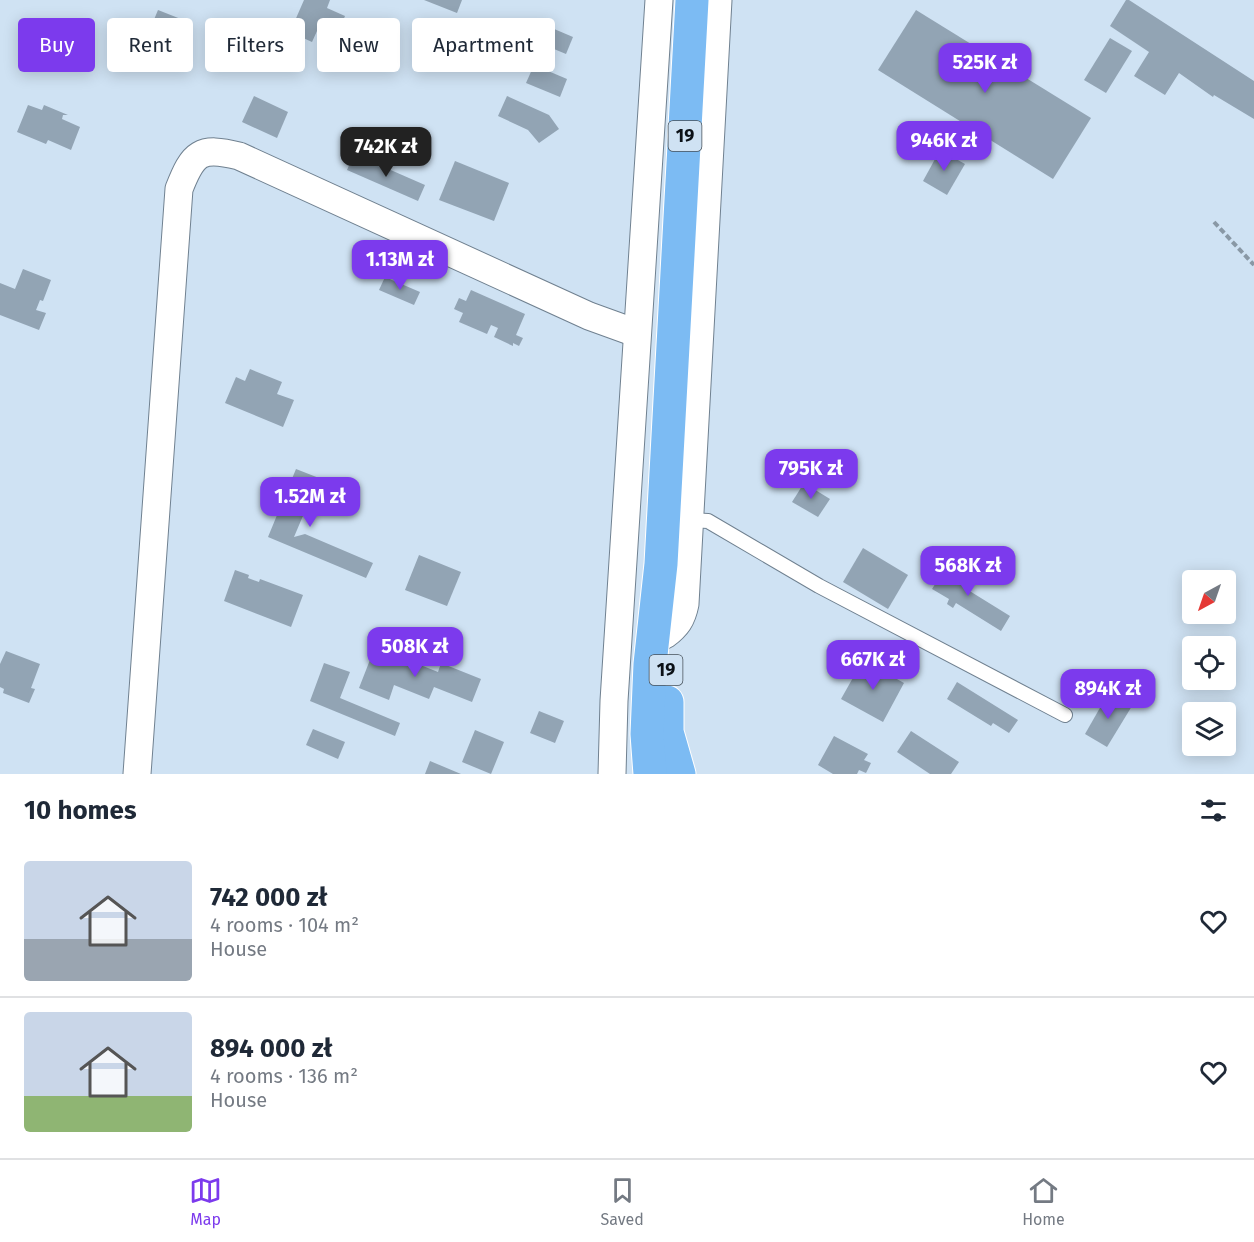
<!DOCTYPE html>
<meta charset="utf-8">
<style>
:root{--surface:#fff;--page:#f6f6f7;--text:#1f2937;--muted:#747a83;--line:#e0e1e3;--accent:#7c3aed}
body{margin:0;font-family:"Fira Sans",sans-serif;background:var(--page);color:var(--text);height:100vh;display:flex;flex-direction:column;font-size:22px;white-space:nowrap}
*{box-sizing:border-box;margin:0}
p{font-size:20px;color:var(--muted)}
.icon{flex:none;width:33px;height:33px;fill:none;stroke:currentColor;stroke-width:2;stroke-linecap:round;stroke-linejoin:round}
.map{position:relative;height:774px;overflow:hidden}
.drawer{display:flex;flex-direction:column;background:var(--surface);flex:1}
.drawer>*{flex:none}
.top-card{position:absolute;left:18px;top:18px;width:600px;height:54px;display:flex;gap:12px}
.needle{width:39px;rotate:220deg}
.fabs{position:absolute;left:1182px;top:570px;display:grid;gap:12px}
.fabs a{display:grid;place-items:center;width:54px;height:54px;border-radius:6px;background:var(--surface);box-shadow:0 3px 15px #0003;font-size:30px}
.price{position:absolute;translate:-50% -51px;padding:0 14px;border-radius:12px;background:var(--accent);color:#fff;font-size:20px;line-height:39px;filter:drop-shadow(0 2px 3px #0008)}
.price::after{content:'';position:absolute;left:50%;top:36px;width:18px;height:14px;margin-left:-9px;background:inherit;clip-path:polygon(0 0,100% 0,50% 100%)}
.price.current{background:#222;color:#fff}
ul{padding:0;list-style:none}
li{display:flex;align-items:center;gap:18px;height:150px;padding:0 24px}
li+li{border-top:2px solid var(--line)}
li span{display:grid;place-items:center;flex:none;width:168px;height:120px;border-radius:6px;color:#555}
li>.icon{margin-inline-start:auto}
span .icon{width:72px;height:72px;fill:#fffc;stroke-width:1}
li b{font-size:26px}
h2{display:flex;justify-content:space-between;align-items:center;height:72px;padding:0 24px;font-size:26px}
.chip{padding:0 21px;border-radius:6px;background:var(--surface);box-shadow:0 3px 15px #0003;font-size:21px;line-height:54px}
.chip.current{background:var(--accent);color:#fff}
.tabs{display:flex;justify-content:space-around;align-items:center;height:84px;border-top:2px solid var(--line);background:var(--surface);font-size:16px;color:var(--muted)}
.tabs a{display:grid;justify-items:center;gap:3px}
.tabs .current{color:var(--accent)}
.map>svg:first-child{display:block}
.building{fill:#92a4b4}
.lines{fill:none;stroke-linecap:round;stroke-linejoin:round}
.lane-casing{stroke:#708190;stroke-width:16}
.street-casing{stroke:#708190;stroke-width:29}
.highway-casing{stroke:#fff;stroke-width:35}
.path{stroke:#8998a5;stroke-width:4;stroke-dasharray:6 3;stroke-linecap:butt}
.lane{stroke:#fff;stroke-width:14}
.street{stroke:#fff;stroke-width:27}
.highway{stroke:#7cbbf3;stroke-width:33}
.labels{text-anchor:middle;dominant-baseline:central;stroke-width:5;stroke-linejoin:round;paint-order:stroke}
.shield{fill:#cfe2f3;stroke:#465059;stroke-width:1.5}
.shield-label{font-size:18px;font-weight:bold;fill:#0b1117}
</style>
<div class="map">
<svg width="1254" height="774" viewBox="0 0 1254 774">
<rect width="100%" height="100%" fill="#cfe2f3"/>
<!-- building -->
<g class="building">
<path d="M304,0H330L327,8L345,16L336,38L317,31L312,42L290,32Z"/>
<path d="M424,0H462L457,13Z"/>
<path d="M1126,0H1129L1254,81V119L1214,95L1213,97L1179,73L1165,95L1134,76L1149,52L1110,26Z"/>
<path d="M158,10L191,23L176,59L143,46Z"/>
<path d="M916,10L1091,118L1053,179L878,70Z"/>
<path d="M533,20L573,37L566,54L525,37Z"/>
<path d="M1110,38L1132,51L1106,93L1084,80Z"/>
<path d="M534,65L567,79L560,97L526,83Z"/>
<path d="M254,96L288,112L277,138L242,122Z"/>
<path d="M507,96L549,115L559,129L539,143L528,130L498,116Z"/>
<path d="M28,105L42,110L44,105L68,115H63L62,119L80,127L71,150L48,140L46,144L17,132Z"/>
<path d="M940,150L965,164L947,195L923,181Z"/>
<path d="M354,154L425,185L418,201L347,170Z"/>
<path d="M455,161L509,183L494,221L439,200Z"/>
<path d="M23,269L51,280L43,301L40,300L36,310L46,313L39,330L0,315V283L15,289Z"/>
<path d="M385,277L420,292L414,305L379,290Z"/>
<path d="M471,290L525,314L516,335L523,338L519,346L513,343V346L494,337L498,328L491,325L487,334L459,322L463,313L454,309L459,298L466,301Z"/>
<path d="M250,369L282,382L277,394L294,400L283,427L225,403L236,377L245,381Z"/>
<path d="M296,469L319,478L294,537L305,534L373,563L366,578L268,537Z"/>
<path d="M804,483L830,499L818,517L792,502Z"/>
<path d="M863,548L908,575L888,609L843,582Z"/>
<path d="M419,555L461,572L447,606L405,590Z"/>
<path d="M948,564L974,581L968,590L1010,616L1001,631L956,603L953,608L947,604L949,599L932,589Z"/>
<path d="M235,570L249,575L248,578L259,582L260,579L303,595L291,627L224,601Z"/>
<path d="M375,647L438,672L441,663L481,679L472,702L434,687L429,699L394,685L389,700L359,688Z"/>
<path d="M6,651L40,664L31,688L35,689L29,703L3,693L4,689L0,687V664Z"/>
<path d="M863,660L904,683L883,722L841,699Z"/>
<path d="M324,663L350,672L340,698L400,723L395,736L310,701Z"/>
<path d="M957,682L1018,720L1009,733L993,723L991,726L947,699Z"/>
<path d="M1109,692L1132,706L1107,747L1085,734Z"/>
<path d="M539,711L564,721L555,743L530,733Z"/>
<path d="M313,729L345,742L338,759L306,745Z"/>
<path d="M475,730L504,742L491,774L462,762Z"/>
<path d="M911,731L959,762L951,774H930L897,752Z"/>
<path d="M834,736L868,754L864,760L871,763L866,773L859,770L857,774H833L818,765Z"/>
<path d="M430,761L461,774H425Z"/>
</g>
<g class="lines">
<!-- lane casing -->
<g class="lane-casing">
<path id="lane" d="M690,520L708,521L819,586L1065,715"/>
</g>
<!-- street casing -->
<g class="street-casing">
<g id="street">
<path d="M665,635C677,626 682,619 685,604L718,0"/>
<path d="M137,774L179,189C193,153 200,146 239,156L589,316L636,333"/>
<path d="M612,774L614,701L659,0"/>
</g>
</g>
<!-- highway casing -->
<g class="highway-casing">
<g id="highway">
<path d="M667,702V732L679,774"/>
<path d="M650,774L647,734L650,664L661,564L692,0"/>
</g>
</g>
<!-- path -->
<path class="path" d="M1214,222L1254,265"/>
<!-- lane -->
<use href="#lane" class="lane"/>
<!-- street -->
<use href="#street" class="street"/>
<!-- highway -->
<use href="#highway" class="highway"/>
</g>
<g class="labels">
<!-- shield labels -->
<g class="shield">
<rect x="668.5" y="121" width="33" height="30" rx="4.5"/>
<rect x="649.5" y="655" width="33" height="30" rx="4.5"/>
</g>
<g class="shield-label">
<text x="685" y="136">19</text>
<text x="666" y="670">19</text>
</g>
</g>
</svg>
<div class="fabs">
<a><svg class="needle" viewBox="-14 -14 28 28"><path d="M0-13l5 13h-10z" fill="#e53935"/><path d="M0 13l5-13h-10z" fill="#747a83"/></svg></a>
<a><svg class="icon" aria-label="locate" viewBox="0 0 24 24"><circle cx="12" cy="12" r="6"/><path d="M12 2v4M12 18v4M2 12h4M18 12h4"/></svg></a>
<a><svg class="icon" aria-label="layers" viewBox="0 0 24 24"><path d="M12 4l9 5-9 5-9-5zM3 14l9 5 9-5"/></svg></a>
</div>
<b class="price" style="left:985px;top:94px">525K zł</b>
<b class="price" style="left:944px;top:172px">946K zł</b>
<b class="price current" style="left:386px;top:178px">742K zł</b>
<b class="price" style="left:400px;top:291px">1.13M zł</b>
<b class="price" style="left:811px;top:500px">795K zł</b>
<b class="price" style="left:310px;top:528px">1.52M zł</b>
<b class="price" style="left:968px;top:597px">568K zł</b>
<b class="price" style="left:415px;top:678px">508K zł</b>
<b class="price" style="left:873px;top:691px">667K zł</b>
<b class="price" style="left:1108px;top:720px">894K zł</b>
<div class="top-card">
<a class="chip current">Buy</a>
<a class="chip">Rent</a>
<a class="chip">Filters</a>
<a class="chip">New</a>
<a class="chip">Apartment</a>
</div>
</div>
<section class="drawer">
<h2>10 homes<svg class="icon" aria-label="filters" viewBox="0 0 24 24"><path d="M4 7h16M4 17h16"/><circle cx="9" cy="7" r="2"/><circle cx="15" cy="17" r="2"/></svg></h2>
<ul>
<li><span style="background:linear-gradient(#c9d6e8 65%,#9aa5b1 0)"><svg class="icon" aria-label="home" viewBox="0 0 24 24"><path d="M3 11l9-7 9 7M6 9v11h12V9"/></svg></span><div><b>742 000 zł</b><p>4 rooms · 104 m²</p><p>House</p></div><svg class="icon" aria-label="heart" viewBox="0 0 24 24"><path d="M12 20l-8-8c-3-5 5-10 8-4 3-6 11-1 8 4z"/></svg></li>
<li><span style="background:linear-gradient(#c9d6e8 70%,#8fb573 0)"><svg class="icon" aria-label="home" viewBox="0 0 24 24"><path d="M3 11l9-7 9 7M6 9v11h12V9"/></svg></span><div><b>894 000 zł</b><p>4 rooms · 136 m²</p><p>House</p></div><svg class="icon" aria-label="heart" viewBox="0 0 24 24"><path d="M12 20l-8-8c-3-5 5-10 8-4 3-6 11-1 8 4z"/></svg></li>
</ul>
</section>
<nav class="tabs">
<a class="current"><svg class="icon" aria-label="map" viewBox="0 0 24 24"><path d="M3 6l6-2 6 2 6-2v14l-6 2-6-2-6 2zM9 4v14M15 6v14"/></svg>Map</a>
<a><svg class="icon" aria-label="saved" viewBox="0 0 24 24"><path d="M7 4h10v16l-5-4-5 4z"/></svg>Saved</a>
<a><svg class="icon" aria-label="home" viewBox="0 0 24 24"><path d="M3 11l9-7 9 7M6 9v11h12V9"/></svg>Home</a>
</nav>
